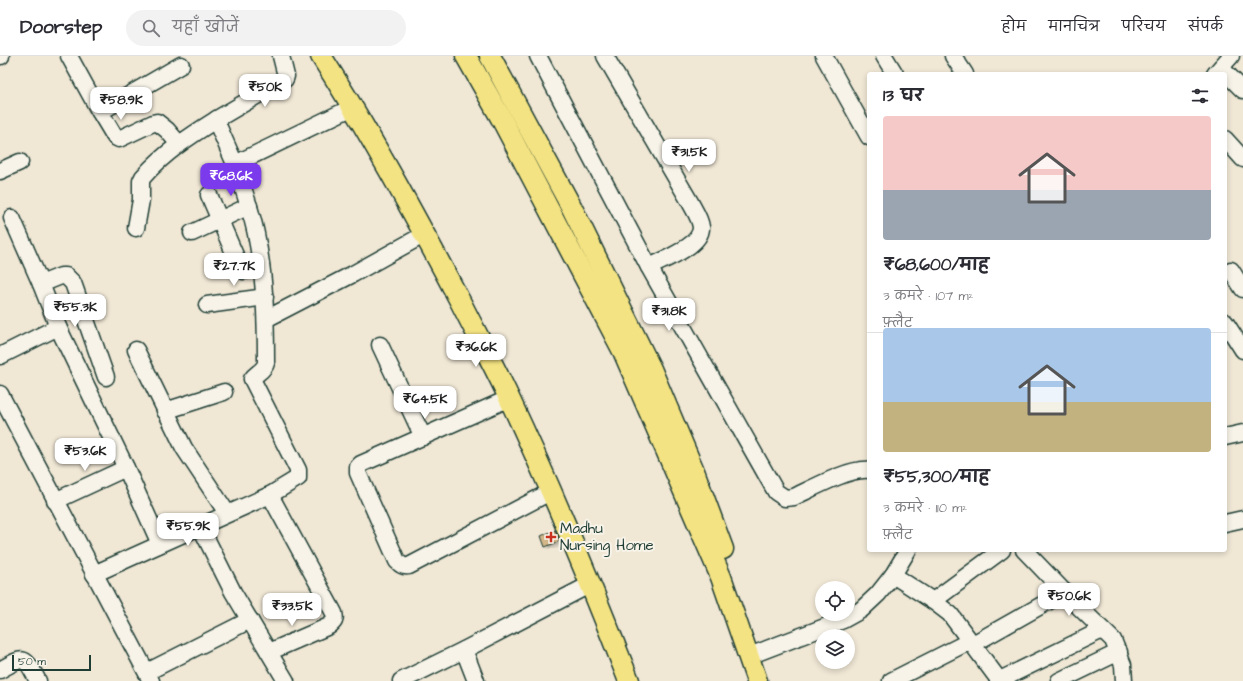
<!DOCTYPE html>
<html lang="hi">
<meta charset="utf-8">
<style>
:root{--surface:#fff;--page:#f2f2f3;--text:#2b2b33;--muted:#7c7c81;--line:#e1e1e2;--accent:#7c3aed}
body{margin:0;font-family:"Architects Daughter","Playpen Sans Deva",sans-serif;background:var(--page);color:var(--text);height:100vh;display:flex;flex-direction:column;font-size:15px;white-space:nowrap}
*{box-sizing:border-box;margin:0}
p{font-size:13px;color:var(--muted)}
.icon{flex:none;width:22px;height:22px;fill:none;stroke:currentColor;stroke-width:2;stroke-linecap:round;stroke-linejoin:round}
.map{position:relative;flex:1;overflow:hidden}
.side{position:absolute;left:867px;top:16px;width:360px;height:480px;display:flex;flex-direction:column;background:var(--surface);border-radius:4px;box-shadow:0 2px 6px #0003}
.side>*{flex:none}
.buttons{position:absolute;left:815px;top:525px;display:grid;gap:8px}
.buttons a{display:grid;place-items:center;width:40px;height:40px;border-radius:50%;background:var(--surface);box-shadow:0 2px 6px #0003;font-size:20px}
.scale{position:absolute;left:12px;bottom:10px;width:79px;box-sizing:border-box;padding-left:4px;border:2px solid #1f3d34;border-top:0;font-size:11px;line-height:14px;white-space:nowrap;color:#1f3d34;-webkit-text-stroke:3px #f7f3e8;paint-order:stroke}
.price{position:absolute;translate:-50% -34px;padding:0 9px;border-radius:8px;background:#fff;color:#222;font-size:13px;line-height:26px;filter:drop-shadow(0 1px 2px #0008)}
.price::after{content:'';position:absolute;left:50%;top:24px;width:12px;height:9px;margin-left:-6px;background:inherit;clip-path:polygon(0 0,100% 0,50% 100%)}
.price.selected{background:var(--accent);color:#fff}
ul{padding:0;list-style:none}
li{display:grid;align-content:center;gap:8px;height:212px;padding:0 16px}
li+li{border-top:1px solid var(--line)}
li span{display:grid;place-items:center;height:124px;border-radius:4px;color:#555}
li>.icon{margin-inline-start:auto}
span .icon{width:72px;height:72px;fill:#fffc;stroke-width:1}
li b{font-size:17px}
h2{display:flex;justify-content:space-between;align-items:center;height:48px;padding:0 16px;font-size:17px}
header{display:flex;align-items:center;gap:24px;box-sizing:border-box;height:56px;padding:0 20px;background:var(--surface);border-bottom:1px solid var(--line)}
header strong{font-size:19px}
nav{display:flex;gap:22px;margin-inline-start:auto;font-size:14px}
.search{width:280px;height:36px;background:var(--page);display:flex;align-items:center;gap:10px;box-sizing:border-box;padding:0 14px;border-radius:22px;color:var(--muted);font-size:15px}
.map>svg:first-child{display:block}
.building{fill:#d3b788;stroke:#1f3d34;filter:url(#shadow)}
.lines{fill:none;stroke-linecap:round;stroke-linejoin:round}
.minor-casing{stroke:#1f3d34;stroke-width:19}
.major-casing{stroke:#1f3d34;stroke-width:23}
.minor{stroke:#f7f3e8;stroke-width:16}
.major{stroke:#f4e382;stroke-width:20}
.poi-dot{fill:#c8321e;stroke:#f7f3e8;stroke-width:1.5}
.labels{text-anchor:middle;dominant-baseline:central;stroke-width:4;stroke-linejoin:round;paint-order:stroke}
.poi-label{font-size:15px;fill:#1f3d34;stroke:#f7f3e8;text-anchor:start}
</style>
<header>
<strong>Doorstep</strong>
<div class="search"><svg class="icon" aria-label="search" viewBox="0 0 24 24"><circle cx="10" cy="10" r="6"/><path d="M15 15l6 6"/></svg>यहाँ खोजें</div>
<nav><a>होम</a><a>मानचित्र</a><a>परिचय</a><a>संपर्क</a></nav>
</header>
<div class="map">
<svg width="1243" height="625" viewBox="0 0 1243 625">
<defs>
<filter id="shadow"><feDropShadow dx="4" dy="2" stdDeviation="2" flood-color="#0004"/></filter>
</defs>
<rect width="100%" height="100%" fill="#f0e7d5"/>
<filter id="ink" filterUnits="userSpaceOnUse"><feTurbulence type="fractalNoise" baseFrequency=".025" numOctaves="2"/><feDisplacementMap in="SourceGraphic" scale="8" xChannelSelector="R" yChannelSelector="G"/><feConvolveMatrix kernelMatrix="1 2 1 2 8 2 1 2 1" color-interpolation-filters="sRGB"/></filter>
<g filter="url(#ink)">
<!-- building -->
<path class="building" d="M555,474L560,485L545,491L541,480Z"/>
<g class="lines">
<!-- minor casing -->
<g class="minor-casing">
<g id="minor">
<path d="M0,0H1"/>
<path d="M69,0L97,51L115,81L119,83L153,67L157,66L167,74L179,88"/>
<path d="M538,0L649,211L776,436L785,442L794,441C813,432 849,412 869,414"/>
<path d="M605,0L690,146C694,154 700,162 701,171C702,190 663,204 649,211"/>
<path d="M824,0L869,81"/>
<path d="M884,0L895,18"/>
<path d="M953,0L965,18"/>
<path d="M1221,12L1243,34"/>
<path d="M1215,18L1231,0"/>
<path d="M100,56L181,9"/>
<path d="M1225,83L1243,103"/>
<path d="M235,108L217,67V63L285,23L286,20L281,0"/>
<path d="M0,115L20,106"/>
<path d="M209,139L241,213L244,215L261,210"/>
<path d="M12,162L41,228L58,271L126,412L160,488"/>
<path d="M136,172L141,144V125L143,121C164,97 190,80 217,63"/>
<path d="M192,177L249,150"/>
<path d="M1231,214L1243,233"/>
<path d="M41,228L61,220H66L73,227L106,321"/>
<path d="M207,249L265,241"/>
<path d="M266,263L353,218L425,178"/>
<path d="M1225,266L1243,294"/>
<path d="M380,289L423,381"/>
<path d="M136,294L184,392L227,457"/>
<path d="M0,300L58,271"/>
<path d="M0,338L151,625"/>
<path d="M510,342L361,408L358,411V417L397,505C401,509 403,511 409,510L552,435"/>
<path d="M165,355L224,336"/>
<path d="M1225,381L1243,377"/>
<path d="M55,445L126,412"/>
<path d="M1225,467L1243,463"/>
<path d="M200,470L233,536L286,625"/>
<path d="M1024,494L1075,547L1113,584L1123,609L1124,625"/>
<path d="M94,518L270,439L298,422V414L252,323C256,317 264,315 266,307C266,264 265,221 256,178C251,154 243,131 235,108L353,51"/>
<path d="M893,519L933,545L950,558L999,624"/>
<path d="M933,545L1002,494"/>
<path d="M973,588L1065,536"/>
<path d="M464,594L476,625"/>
<path d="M269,596L329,570C334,566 336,564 334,557L270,439"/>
<path d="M749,600L843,564L861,554L878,538L893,519L908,494"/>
<path d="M0,614C25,600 24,599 38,625"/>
<path d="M147,616L250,564"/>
<path d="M401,625L464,594L591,528"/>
<path d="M891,625L970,585"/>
<path d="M998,625L1102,574"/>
<path d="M1059,625L1119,596"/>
</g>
</g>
<!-- major casing -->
<g class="major-casing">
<g id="major">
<path d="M321,0C372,80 417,163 461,247C477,279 495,311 510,344C553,436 592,530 629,625"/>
<path d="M466,0L501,62L623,295L721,521L757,625"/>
<path d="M490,0L572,152L651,313L694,415L723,493"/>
</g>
</g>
<!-- minor -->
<use href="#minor" class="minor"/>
<!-- major -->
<use href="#major" class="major"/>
</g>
</g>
<!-- markers -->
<path class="poi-dot" d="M549 475h4v4h4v4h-4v4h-4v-4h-4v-4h4z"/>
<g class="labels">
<!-- poi labels -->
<g class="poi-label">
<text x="560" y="472">Madhu<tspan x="560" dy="17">Nursing Home</tspan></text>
</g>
</g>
</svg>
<div class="buttons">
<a><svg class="icon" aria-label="locate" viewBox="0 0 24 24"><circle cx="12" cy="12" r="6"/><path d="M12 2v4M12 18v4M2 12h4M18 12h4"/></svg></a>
<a><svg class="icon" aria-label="layers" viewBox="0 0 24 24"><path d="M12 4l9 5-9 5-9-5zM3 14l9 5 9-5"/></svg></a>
</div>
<div class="scale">50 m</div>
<b class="price" style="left:265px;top:52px">₹50K</b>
<b class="price" style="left:121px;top:65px">₹58.9K</b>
<b class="price" style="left:689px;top:117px">₹31.5K</b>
<b class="price selected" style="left:231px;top:141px">₹68.6K</b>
<b class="price" style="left:234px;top:231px">₹27.7K</b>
<b class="price" style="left:75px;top:272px">₹55.3K</b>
<b class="price" style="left:669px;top:276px">₹31.8K</b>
<b class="price" style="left:476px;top:312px">₹36.6K</b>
<b class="price" style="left:425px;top:364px">₹64.5K</b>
<b class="price" style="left:85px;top:416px">₹53.6K</b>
<b class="price" style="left:188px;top:491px">₹55.9K</b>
<b class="price" style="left:1069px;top:561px">₹50.6K</b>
<b class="price" style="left:292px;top:571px">₹33.5K</b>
<section class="side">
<h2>13 घर<svg class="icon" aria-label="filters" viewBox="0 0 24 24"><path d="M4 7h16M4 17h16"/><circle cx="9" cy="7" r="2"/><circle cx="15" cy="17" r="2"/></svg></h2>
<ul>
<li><span style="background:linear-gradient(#f6c9c9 60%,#9aa5b1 0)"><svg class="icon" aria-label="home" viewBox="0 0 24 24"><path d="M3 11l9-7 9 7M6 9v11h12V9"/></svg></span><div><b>₹68,600/माह</b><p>3 कमरे · 107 m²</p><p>फ़्लैट</p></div></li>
<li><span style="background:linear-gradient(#a9c7e8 60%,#c2b280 0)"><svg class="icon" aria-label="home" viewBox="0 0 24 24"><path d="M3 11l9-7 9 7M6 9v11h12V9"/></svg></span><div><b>₹55,300/माह</b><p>3 कमरे · 110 m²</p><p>फ़्लैट</p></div></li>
</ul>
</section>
</div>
